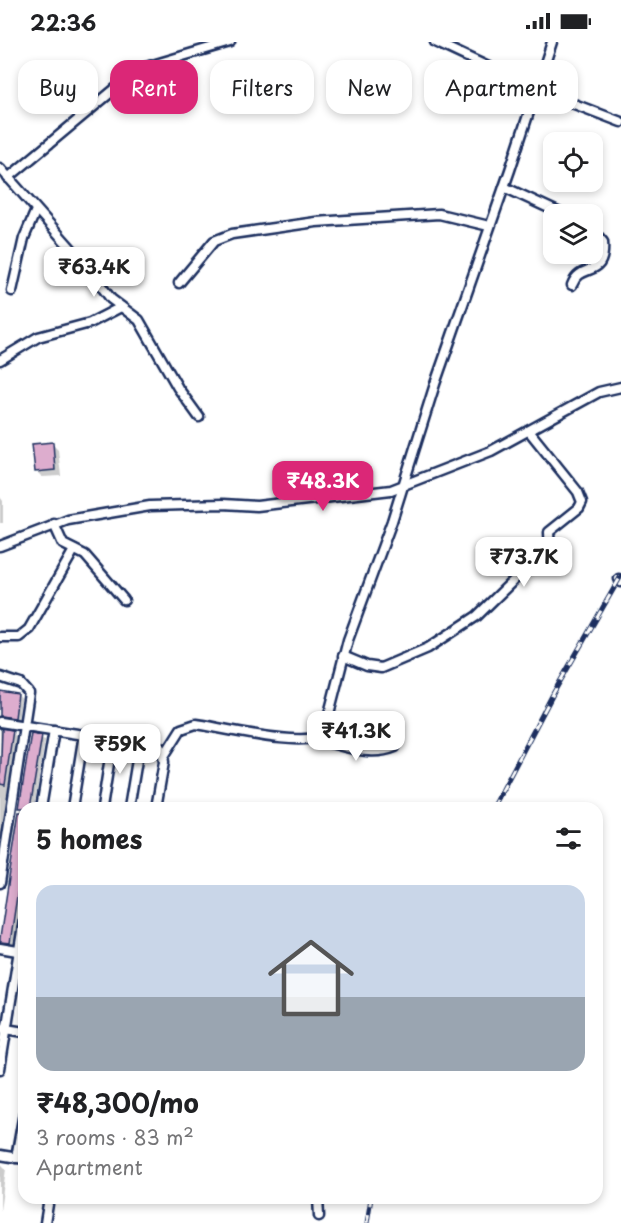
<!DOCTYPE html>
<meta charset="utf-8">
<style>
:root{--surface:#fff;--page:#f6f6f6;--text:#202124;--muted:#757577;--line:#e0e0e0;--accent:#db2777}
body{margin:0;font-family:"Playpen Sans",sans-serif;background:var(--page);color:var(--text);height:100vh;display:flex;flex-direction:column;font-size:22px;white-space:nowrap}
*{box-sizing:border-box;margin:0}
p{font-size:20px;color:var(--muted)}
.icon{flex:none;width:33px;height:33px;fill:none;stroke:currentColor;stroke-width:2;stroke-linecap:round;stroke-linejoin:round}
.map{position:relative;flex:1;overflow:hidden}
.details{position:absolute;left:18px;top:760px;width:585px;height:402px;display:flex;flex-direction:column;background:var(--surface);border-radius:18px;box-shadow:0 3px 9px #0003}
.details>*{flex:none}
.banner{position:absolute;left:18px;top:18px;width:585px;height:54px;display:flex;gap:12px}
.buttons{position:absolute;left:543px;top:90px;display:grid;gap:12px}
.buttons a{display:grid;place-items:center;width:60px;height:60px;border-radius:12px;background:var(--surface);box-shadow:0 3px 9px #0003;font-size:30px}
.price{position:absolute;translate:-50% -51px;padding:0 14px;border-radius:12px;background:#fff;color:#222;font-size:20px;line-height:39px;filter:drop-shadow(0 2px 3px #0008)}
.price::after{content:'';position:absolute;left:50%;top:36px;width:18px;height:14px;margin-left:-9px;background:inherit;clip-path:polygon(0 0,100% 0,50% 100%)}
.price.selected{background:var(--accent);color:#fff}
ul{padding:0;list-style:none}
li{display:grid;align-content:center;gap:12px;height:318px;padding:0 18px}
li+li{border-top:2px solid var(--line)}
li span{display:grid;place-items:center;height:186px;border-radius:18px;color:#555}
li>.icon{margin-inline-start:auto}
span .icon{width:108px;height:108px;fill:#fffc;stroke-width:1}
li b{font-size:26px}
h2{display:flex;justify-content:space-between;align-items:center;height:72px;padding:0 18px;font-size:26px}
.chip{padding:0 21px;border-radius:18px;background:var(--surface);box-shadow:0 3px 9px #0003;font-size:21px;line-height:54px}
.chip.selected{background:var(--accent);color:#fff}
.status{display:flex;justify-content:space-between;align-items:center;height:42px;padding:0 30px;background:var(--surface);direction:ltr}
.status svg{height:16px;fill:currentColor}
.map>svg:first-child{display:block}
.shadow{fill:#0003}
.building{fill:#ddadce;stroke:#1b2f5e;stroke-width:1.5}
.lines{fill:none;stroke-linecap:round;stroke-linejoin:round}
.street-casing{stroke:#1b2f5e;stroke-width:13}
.street{stroke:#fff;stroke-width:8}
.rail-casing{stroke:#1b2f5e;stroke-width:5}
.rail{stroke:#fff;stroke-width:3;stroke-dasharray:9;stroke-linecap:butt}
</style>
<div class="status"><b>22:36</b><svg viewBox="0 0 49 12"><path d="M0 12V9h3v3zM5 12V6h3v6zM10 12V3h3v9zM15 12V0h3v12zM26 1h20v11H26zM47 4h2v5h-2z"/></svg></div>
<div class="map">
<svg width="621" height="1181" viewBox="0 0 621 1181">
<rect width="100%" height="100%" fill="#fff"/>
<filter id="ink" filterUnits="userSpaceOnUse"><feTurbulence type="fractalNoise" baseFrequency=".0167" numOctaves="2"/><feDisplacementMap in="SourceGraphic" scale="12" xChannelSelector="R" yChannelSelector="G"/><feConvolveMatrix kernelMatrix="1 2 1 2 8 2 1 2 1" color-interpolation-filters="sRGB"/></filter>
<g filter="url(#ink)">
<!-- shadow -->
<g class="shadow">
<path d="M52,402L58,408L61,434L42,435L36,429Z"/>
<path d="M0,455L3,459V481H0Z"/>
<path d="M0,651L18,653L21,657L18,679L0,680Z"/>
<path d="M0,687L12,690L16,694L0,801Z"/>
<path d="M32,693L45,698L34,766H24V836L14,904L5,903L1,899Z"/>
<path d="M0,1121L6,1127L0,1169Z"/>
</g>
<!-- building -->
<g class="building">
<path d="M53,400L55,428L35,430L32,402Z"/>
<path d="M0,649L18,652L15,676L0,674Z"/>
<path d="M0,686L13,688L5,743L0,742L2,688Z"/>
<path d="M31,691L42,693L33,748L30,766H19Z"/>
<path d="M19,770H24V807L10,901L0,900V896Z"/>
</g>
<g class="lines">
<!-- street casing -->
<g class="street-casing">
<g id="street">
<path d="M435,0L535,47L621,80"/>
<path d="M0,126L84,221L111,257L139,278L178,346L199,375"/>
<path d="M8,136L139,27L230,0"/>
<path d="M504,145L562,172"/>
<path d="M179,241L214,199L232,192L316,180L439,172L489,184"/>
<path d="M572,243C581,219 606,238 603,200L592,187"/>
<path d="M12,249L24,196L36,168"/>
<path d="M0,318L38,295L90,281L121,265"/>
<path d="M54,482L63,502L85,513L124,558"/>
<path d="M0,504L68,478L150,464L223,462L257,464L391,448L491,409L599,350L621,345"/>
<path d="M619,537L621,540"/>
<path d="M0,595H19L29,587L74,508"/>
<path d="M343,614L367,624L381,626L428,606L477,574L520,532L550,511L549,490L579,466L582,460L578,450L529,389"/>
<path d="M0,635L21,642L29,651L0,841"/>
<path d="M0,680L161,705L164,720L156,766"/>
<path d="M315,697C342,703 369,716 395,705"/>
<path d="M164,714L181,687L196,682C219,685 310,708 324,691L348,598L392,479L435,342L510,128L552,0"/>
<path d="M41,766L54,688"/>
<path d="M72,766L84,692"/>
<path d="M102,766L113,696"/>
<path d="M129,766L140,700"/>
<path d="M0,906L23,910"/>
<path d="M0,986L24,990"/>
<path d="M0,1027L24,877"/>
<path d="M0,1113L24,1117"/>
<path d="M16,1116L24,1071"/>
<path d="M318,1156L319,1174"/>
<path d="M45,1181L49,1156"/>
</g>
</g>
<!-- street -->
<use href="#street" class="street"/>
<!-- rail casing -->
<g class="rail-casing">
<g id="rail">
<path d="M493,766L554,650L621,534"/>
<path d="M367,1181L371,1156"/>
</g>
</g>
<!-- rail -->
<use href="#rail" class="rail"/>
</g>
</g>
</svg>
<div class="buttons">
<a><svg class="icon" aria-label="locate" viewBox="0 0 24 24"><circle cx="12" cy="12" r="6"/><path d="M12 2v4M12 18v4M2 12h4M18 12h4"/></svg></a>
<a><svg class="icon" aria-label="layers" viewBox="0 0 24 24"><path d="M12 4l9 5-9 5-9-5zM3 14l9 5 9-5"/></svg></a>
</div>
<b class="price" style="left:94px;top:256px">₹63.4K</b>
<b class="price selected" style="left:323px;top:470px">₹48.3K</b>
<b class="price" style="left:524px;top:546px">₹73.7K</b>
<b class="price" style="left:356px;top:720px">₹41.3K</b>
<b class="price" style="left:120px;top:733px">₹59K</b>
<div class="banner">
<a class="chip">Buy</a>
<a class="chip selected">Rent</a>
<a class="chip">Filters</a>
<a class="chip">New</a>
<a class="chip">Apartment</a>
</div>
<section class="details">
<h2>5 homes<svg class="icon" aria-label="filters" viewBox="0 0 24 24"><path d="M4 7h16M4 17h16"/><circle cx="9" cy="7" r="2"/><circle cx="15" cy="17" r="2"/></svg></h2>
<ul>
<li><span style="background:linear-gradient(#c9d6e8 60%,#9aa5b1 0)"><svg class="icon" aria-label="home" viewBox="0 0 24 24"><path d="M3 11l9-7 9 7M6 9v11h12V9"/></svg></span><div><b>₹48,300/mo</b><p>3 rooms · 83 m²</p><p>Apartment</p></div></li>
</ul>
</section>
</div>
